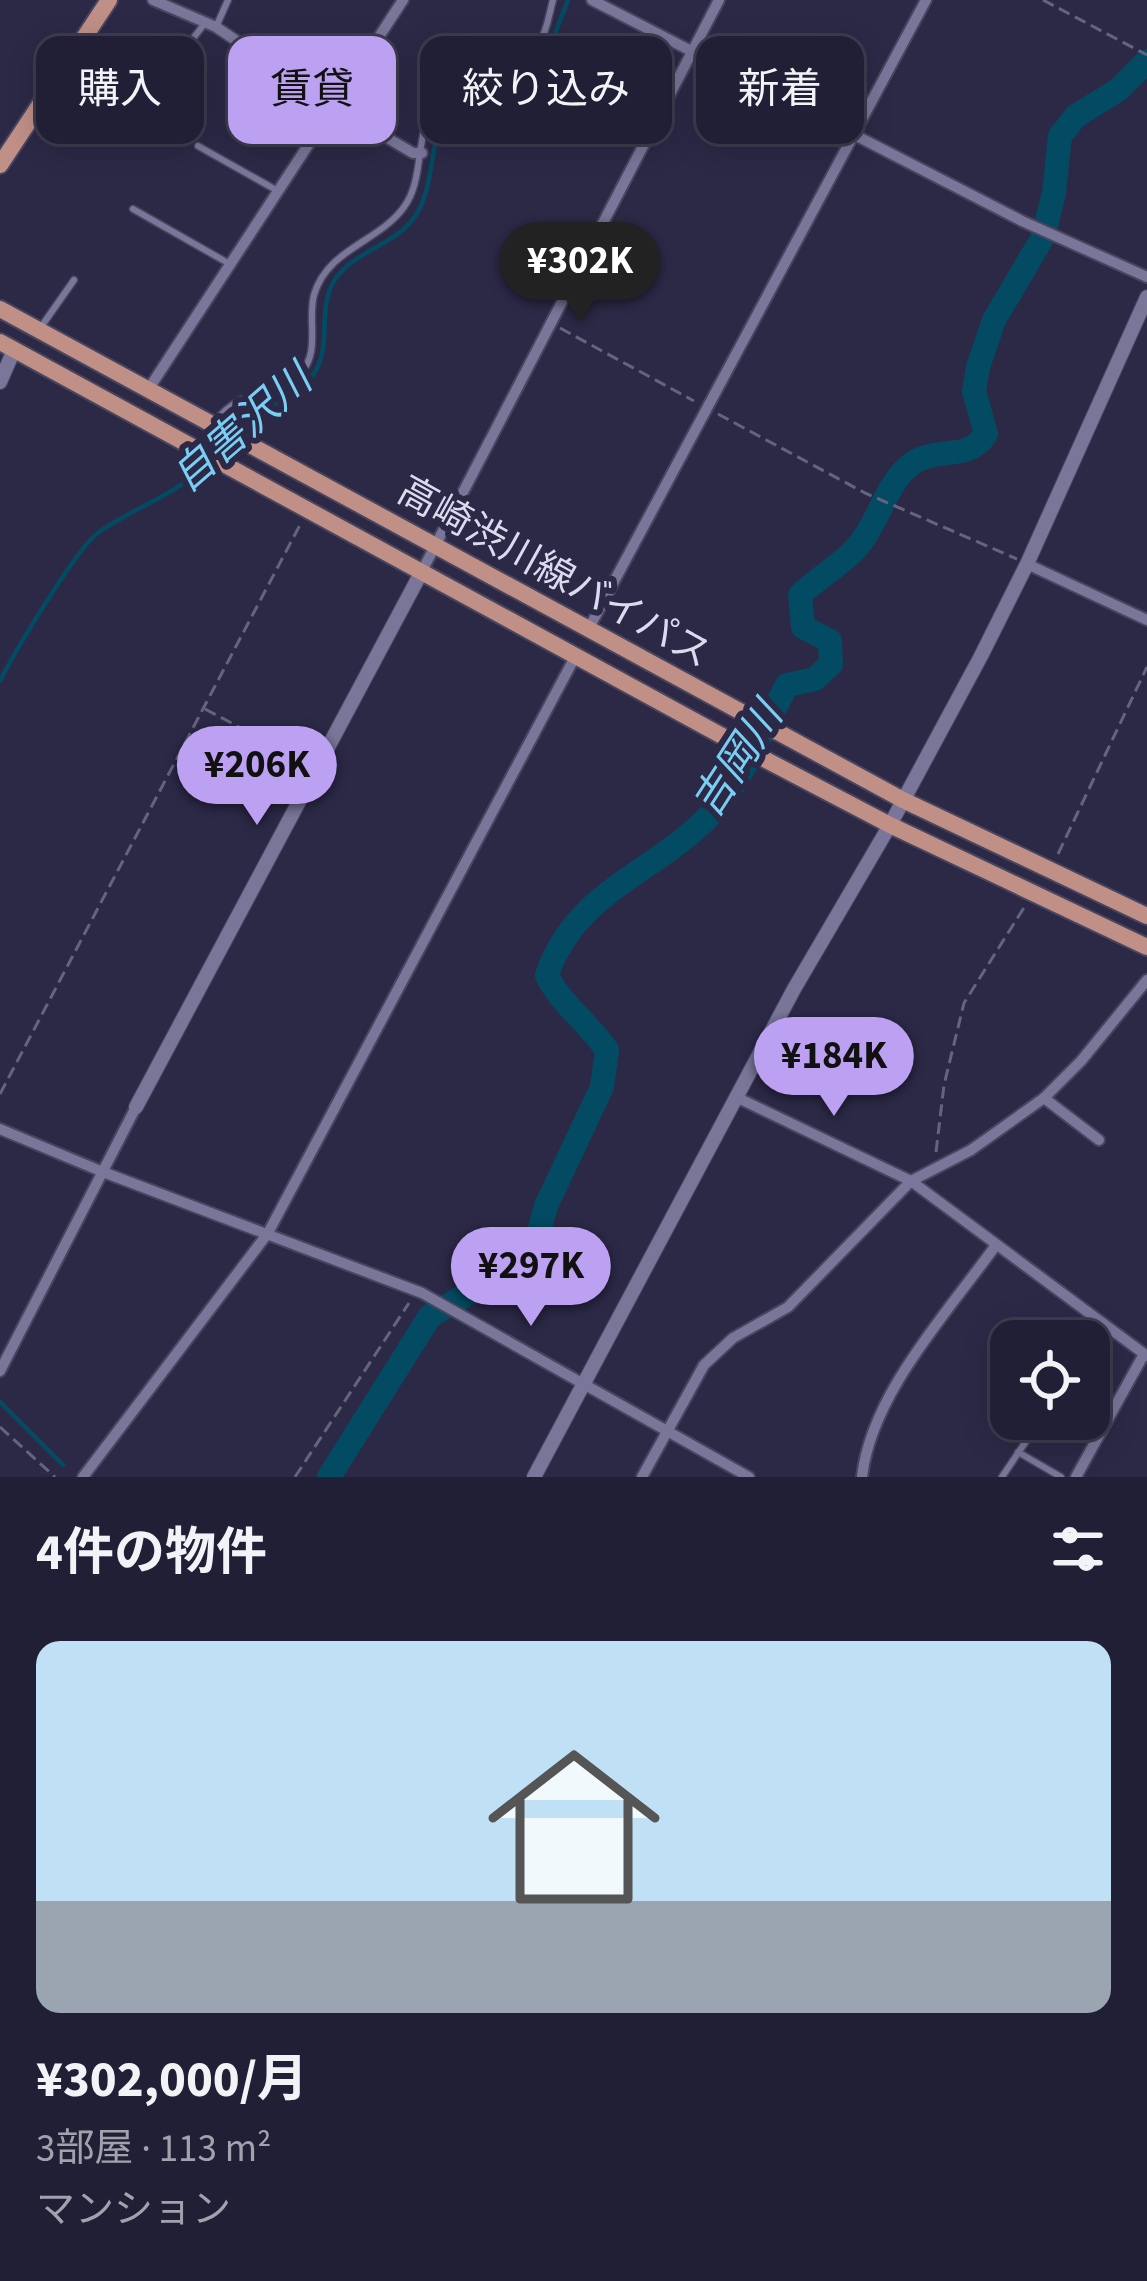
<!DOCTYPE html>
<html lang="ja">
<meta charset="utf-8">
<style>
:root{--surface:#211f35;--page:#2d2c41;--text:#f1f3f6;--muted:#a2a2ad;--line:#3e3d50;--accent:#bca0f2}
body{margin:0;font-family:"Source Sans 3","Noto Sans JP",sans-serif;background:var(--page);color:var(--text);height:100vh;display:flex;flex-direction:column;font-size:45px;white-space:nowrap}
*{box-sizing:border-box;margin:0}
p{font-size:39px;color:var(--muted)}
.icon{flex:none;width:66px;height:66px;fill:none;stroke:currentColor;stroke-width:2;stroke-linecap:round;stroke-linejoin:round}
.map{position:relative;height:1477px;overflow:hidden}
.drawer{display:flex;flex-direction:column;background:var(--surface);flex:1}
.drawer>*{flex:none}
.top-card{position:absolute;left:36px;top:36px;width:1077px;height:108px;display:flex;gap:24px}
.buttons{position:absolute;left:990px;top:1320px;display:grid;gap:24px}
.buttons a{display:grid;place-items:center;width:120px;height:120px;border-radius:24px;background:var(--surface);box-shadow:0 6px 30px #0003,0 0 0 3px var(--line);font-size:60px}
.price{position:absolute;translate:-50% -102px;padding:0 27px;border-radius:42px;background:var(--accent);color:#111;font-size:39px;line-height:78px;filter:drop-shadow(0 3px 6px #0008)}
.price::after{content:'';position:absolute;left:50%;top:72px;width:36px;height:27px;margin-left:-18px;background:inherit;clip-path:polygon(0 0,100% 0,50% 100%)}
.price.active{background:#222;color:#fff}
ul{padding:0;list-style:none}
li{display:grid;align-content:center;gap:24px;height:636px;padding:0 36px}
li+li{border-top:3px solid var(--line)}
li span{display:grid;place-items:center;height:372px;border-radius:24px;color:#555}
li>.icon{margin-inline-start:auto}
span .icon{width:216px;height:216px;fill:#fffc;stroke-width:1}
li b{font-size:51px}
h2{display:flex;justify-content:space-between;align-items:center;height:144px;padding:0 36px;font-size:51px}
.chip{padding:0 42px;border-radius:24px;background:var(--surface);box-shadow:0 6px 30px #0003,0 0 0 3px var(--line);font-size:42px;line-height:108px}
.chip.active{background:var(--accent);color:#111}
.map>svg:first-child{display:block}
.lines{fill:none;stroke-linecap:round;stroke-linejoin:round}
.stream{stroke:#034b62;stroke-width:4.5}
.river{stroke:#034b62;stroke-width:24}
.service-casing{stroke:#48455e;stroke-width:9}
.minor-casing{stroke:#48455e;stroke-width:14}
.tertiary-casing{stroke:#48455e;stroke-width:16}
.primary-casing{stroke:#48455e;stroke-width:20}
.path{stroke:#65637e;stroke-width:3;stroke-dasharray:12 6;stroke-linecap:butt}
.service{stroke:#79769a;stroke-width:6}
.minor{stroke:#79769a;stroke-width:10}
.tertiary{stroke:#79769a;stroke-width:14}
.primary{stroke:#c09087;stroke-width:16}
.labels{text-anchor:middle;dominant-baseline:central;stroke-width:12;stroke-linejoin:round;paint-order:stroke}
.street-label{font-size:39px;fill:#dbdaee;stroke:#2c2947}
.water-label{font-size:42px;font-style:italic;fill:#79cef3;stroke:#2c2947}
</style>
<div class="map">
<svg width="1147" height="1477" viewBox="0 0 1147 1477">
<rect width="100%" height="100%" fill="#2c2947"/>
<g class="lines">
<!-- stream -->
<g class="stream">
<path d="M237,429C260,407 303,398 317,368C331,340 317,305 336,278C356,250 398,244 416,215C436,183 428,140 448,109L547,54L568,0"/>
<path d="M0,681C14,653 77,547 99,532C136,506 179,495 210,460"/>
<path d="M0,1402L63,1465"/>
</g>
<!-- river -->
<path class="river" d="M329,1477L430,1316L506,1272L536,1242L546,1206L602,1087L607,1050C590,1025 558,1001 547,975C576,890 656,873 711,814C744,778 764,727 787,685L815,679L831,664L830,641L803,627L800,595C820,575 848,562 864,538C880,515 888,483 910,465C935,445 968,463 986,434L974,391L978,367L994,320L1043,237L1054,193L1060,136L1076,116L1118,90L1147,61"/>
<!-- service casing -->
<g class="service-casing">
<g id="service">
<path d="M216,27L228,0"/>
<path d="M167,72L205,23"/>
<path d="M248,106L274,66"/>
<path d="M198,146L278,191"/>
<path d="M133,209L228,263"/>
<path d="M41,327L74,280"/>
<path d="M215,422C243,384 276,400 300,374C321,352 307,321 314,295C327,249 379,242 404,207C426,177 413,132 437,104C463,74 519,71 539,43C547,32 549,14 553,0"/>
<path d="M1082,1419L1101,1426"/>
<path d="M1018,1452L1061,1477"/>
<path d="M1002,1477L1041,1419"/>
</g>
</g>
<!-- minor casing -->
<g class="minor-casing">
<g id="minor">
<path d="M153,0L216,27L335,107L413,153H422"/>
<path d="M592,0L1022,221L1147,277"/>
<path d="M148,390L403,0"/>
<path d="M1027,564L1147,620"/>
<path d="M421,573L719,0"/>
<path d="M588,630L926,0"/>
<path d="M736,1097L911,1181L1147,1356"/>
<path d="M1044,1098L1099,1140"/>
<path d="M0,1129L103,1172L422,1293L749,1477"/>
<path d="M0,1371L136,1107"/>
<path d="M83,1477L268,1233L575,657"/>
<path d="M642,1477L704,1365L733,1338L788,1307L911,1181L971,1150L1044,1098L1081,1061L1147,980"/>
<path d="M862,1477C871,1394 948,1312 996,1245"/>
<path d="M1076,1477L1144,1354"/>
</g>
</g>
<!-- tertiary casing -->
<g class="tertiary-casing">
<g id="tertiary">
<path d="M0,382L14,350"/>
<path d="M136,1107L421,573"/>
<path d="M534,1477L794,989L890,825L981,656L1027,564L1147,297"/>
</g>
</g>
<!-- primary casing -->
<g class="primary-casing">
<g id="primary">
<path d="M0,165L109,0"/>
<path d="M0,309L903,800L1147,916"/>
<path d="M0,342L768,761L890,825L1147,947"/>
</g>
</g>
<!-- path -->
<g class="path">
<path d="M1043,0L1147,55"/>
<path d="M560,328L694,401"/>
<path d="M718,414L865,493L1017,559"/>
<path d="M205,709L302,760"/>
<path d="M1058,854L1147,667"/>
<path d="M0,1094L301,523"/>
<path d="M936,1152L944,1085L964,1003L1025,906"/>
<path d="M0,1427L55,1477"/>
<path d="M295,1477L409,1303"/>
</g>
<!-- service -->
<use href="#service" class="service"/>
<!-- minor -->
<use href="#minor" class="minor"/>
<!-- tertiary -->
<use href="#tertiary" class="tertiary"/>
<!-- primary -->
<use href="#primary" class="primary"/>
</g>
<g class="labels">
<!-- street labels -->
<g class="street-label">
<text transform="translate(554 573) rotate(29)">高崎渋川線バイパス</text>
</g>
<!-- water labels -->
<g class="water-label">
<text transform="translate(242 429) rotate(-41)">自害沢川</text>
<text transform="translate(738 760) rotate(-57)">吉岡川</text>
</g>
</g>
</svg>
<div class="buttons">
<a><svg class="icon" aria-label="locate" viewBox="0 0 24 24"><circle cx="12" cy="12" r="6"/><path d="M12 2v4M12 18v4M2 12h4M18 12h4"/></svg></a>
</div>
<b class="price active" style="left:580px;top:324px">¥302K</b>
<b class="price" style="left:257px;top:828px">¥206K</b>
<b class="price" style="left:834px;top:1119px">¥184K</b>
<b class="price" style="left:531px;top:1329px">¥297K</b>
<div class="top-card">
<a class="chip">購入</a>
<a class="chip active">賃貸</a>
<a class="chip">絞り込み</a>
<a class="chip">新着</a>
</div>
</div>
<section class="drawer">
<h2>4件の物件<svg class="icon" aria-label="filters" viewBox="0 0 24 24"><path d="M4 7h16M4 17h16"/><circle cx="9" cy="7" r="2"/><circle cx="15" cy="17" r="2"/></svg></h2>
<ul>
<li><span style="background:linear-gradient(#bfe0f5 70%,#9aa5b1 0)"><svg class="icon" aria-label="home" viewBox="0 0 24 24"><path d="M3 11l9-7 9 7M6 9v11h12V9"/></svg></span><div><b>¥302,000/月</b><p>3部屋 · 113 m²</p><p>マンション</p></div></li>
</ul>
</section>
